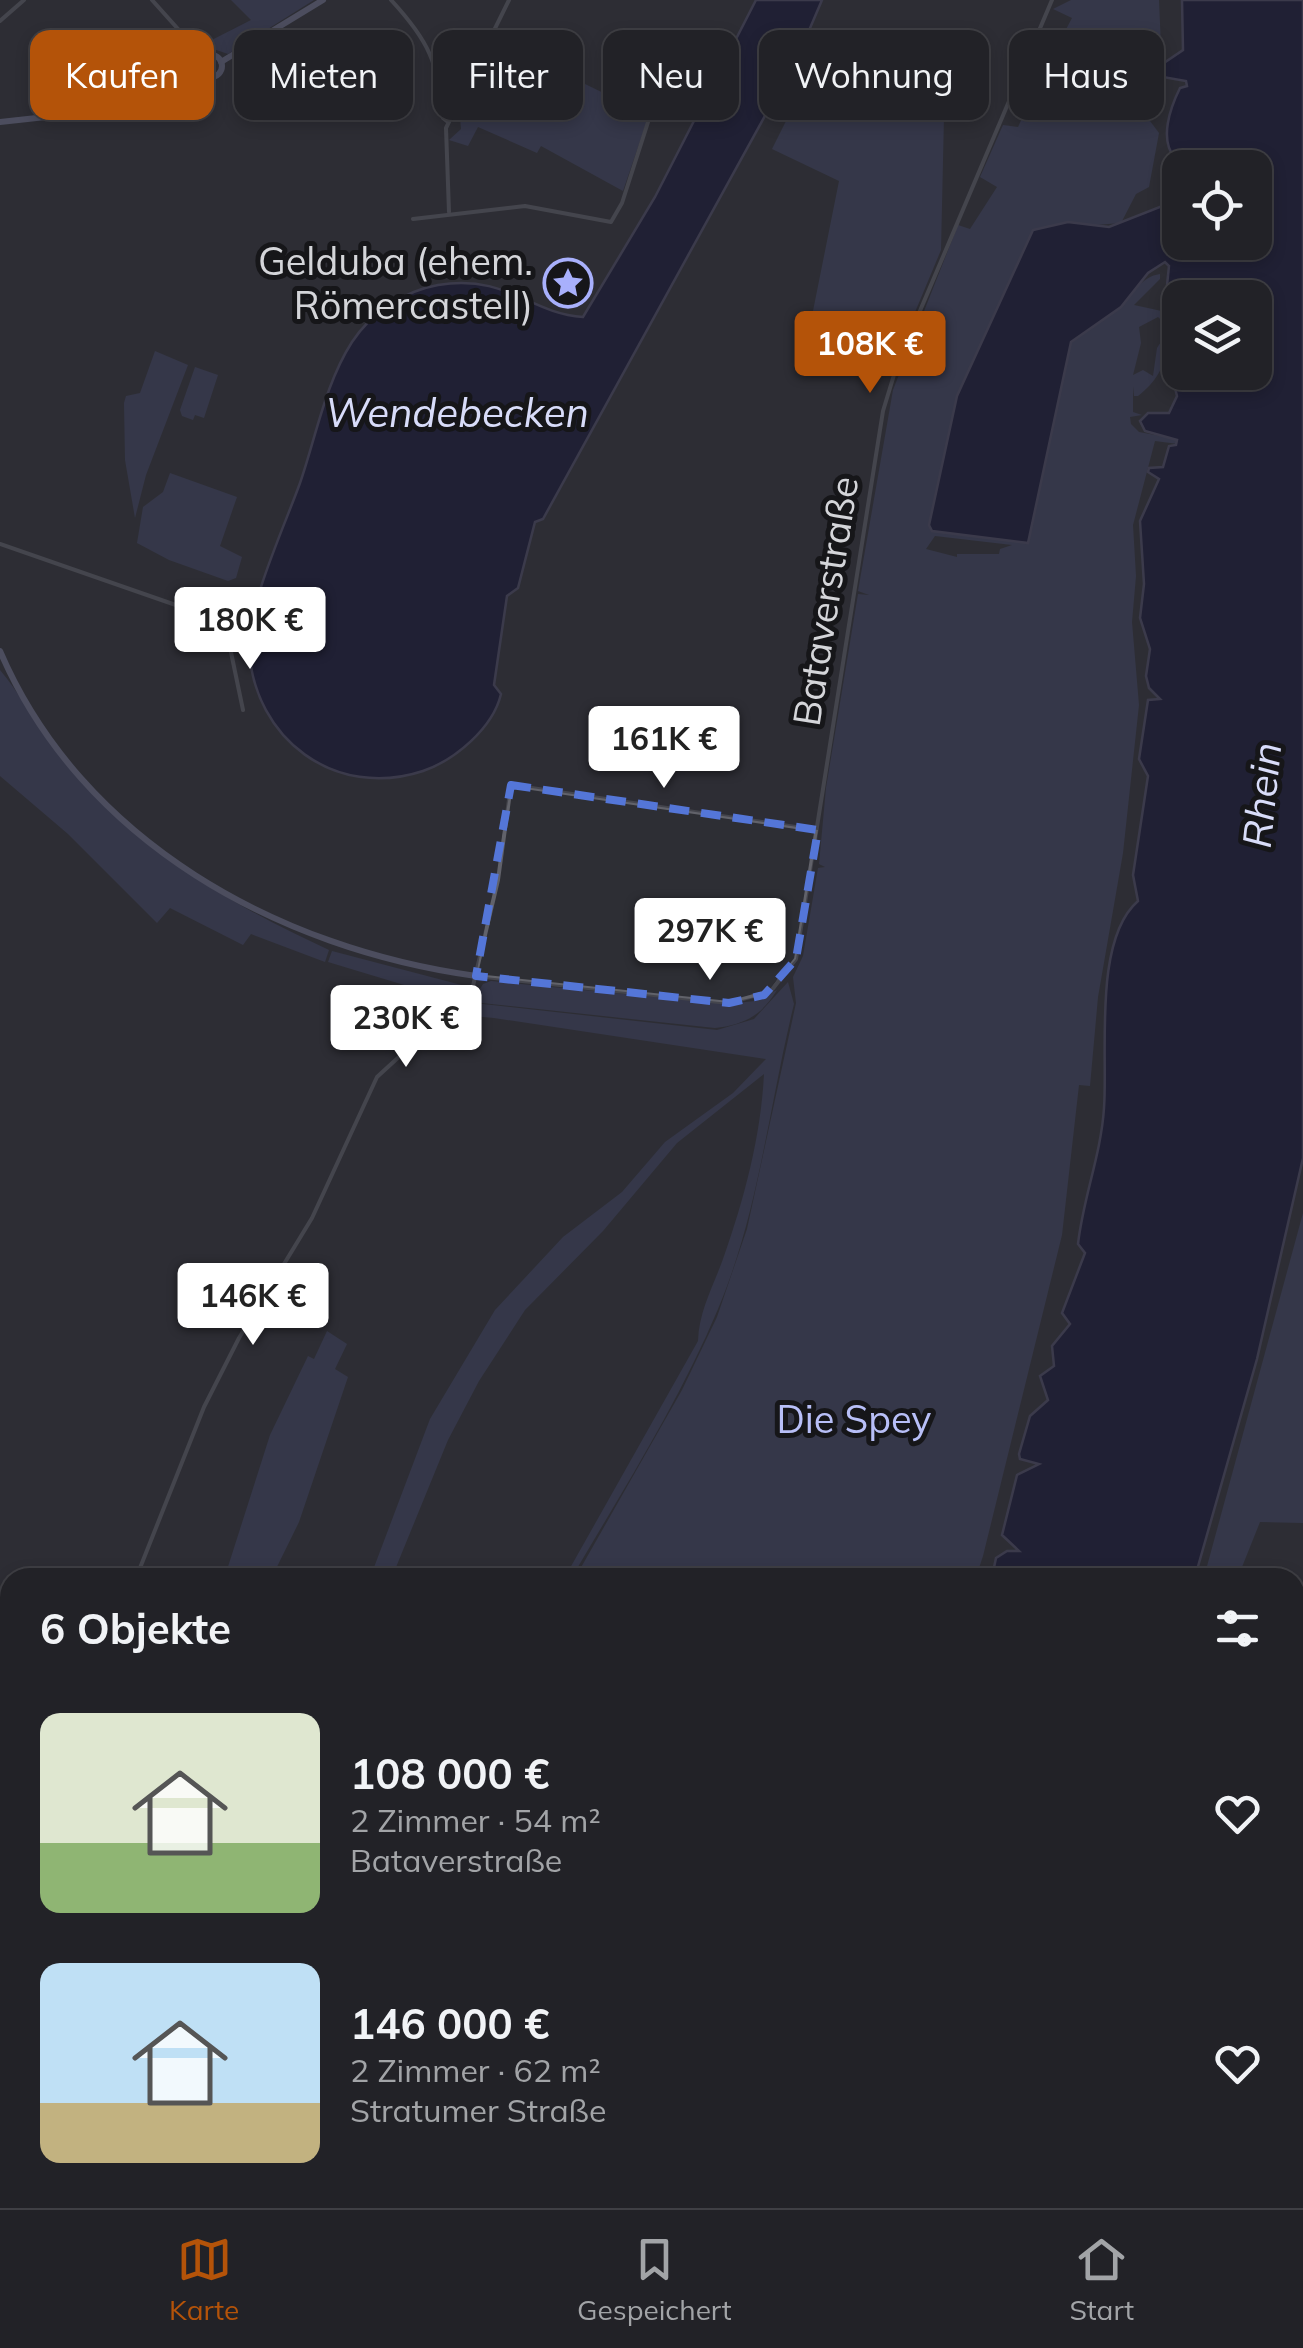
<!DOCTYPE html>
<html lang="de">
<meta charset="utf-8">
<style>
:root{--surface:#222227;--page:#2e2f33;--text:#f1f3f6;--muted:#a2a4a7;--line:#3f3f44;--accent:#b45309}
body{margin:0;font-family:Mulish,sans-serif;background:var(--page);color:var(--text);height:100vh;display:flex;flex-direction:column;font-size:38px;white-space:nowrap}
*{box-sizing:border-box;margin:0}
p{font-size:32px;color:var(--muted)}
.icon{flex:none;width:55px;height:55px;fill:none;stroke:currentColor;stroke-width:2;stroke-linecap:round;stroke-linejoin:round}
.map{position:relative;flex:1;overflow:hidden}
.details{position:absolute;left:0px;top:1568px;width:1305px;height:642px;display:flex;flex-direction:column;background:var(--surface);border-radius:30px 30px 0 0;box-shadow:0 5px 15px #0003,0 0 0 2px var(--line)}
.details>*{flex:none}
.hud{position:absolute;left:30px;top:30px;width:1245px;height:90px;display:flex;gap:20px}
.fabs{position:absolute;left:1162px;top:150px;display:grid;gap:20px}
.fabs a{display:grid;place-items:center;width:110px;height:110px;border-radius:20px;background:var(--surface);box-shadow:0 5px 15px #0003,0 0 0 2px var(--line);font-size:50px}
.price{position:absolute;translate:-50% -85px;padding:0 22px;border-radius:10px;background:#fff;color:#222;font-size:32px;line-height:65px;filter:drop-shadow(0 2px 5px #0008)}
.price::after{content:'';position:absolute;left:50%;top:60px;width:30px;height:22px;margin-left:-15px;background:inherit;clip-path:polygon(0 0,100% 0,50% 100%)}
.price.selected{background:var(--accent);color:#fff}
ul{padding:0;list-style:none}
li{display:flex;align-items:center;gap:30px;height:250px;padding:0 40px}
li span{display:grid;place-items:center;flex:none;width:280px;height:200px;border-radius:20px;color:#555}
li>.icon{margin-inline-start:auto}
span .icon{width:120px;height:120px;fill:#fffc;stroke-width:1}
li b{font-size:42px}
h2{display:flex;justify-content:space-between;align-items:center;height:120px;padding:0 40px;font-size:42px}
.tag{padding:0 35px;border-radius:20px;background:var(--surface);box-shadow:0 5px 15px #0003,0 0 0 2px var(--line);font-size:35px;line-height:90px}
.tag.selected{background:var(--accent);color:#fff}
.dock{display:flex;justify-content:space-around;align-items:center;height:140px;border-top:2px solid var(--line);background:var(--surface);font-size:28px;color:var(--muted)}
.dock a{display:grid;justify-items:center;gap:5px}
.dock .selected{color:var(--accent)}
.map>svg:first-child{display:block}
.green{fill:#3f4362;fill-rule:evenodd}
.water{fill:#111034;stroke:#4c4b66;stroke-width:2.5}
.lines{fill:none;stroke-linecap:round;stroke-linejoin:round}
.street{stroke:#61626a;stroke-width:4}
.secondary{stroke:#717491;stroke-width:6}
.marked{fill:none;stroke:#5476d8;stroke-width:8;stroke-dasharray:20 12;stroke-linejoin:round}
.labels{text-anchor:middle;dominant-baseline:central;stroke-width:10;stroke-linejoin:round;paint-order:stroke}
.poi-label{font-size:38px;fill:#d4d5d9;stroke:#161619;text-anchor:end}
.street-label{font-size:38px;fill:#d4d5d9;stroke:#161619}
.park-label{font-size:38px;fill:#b8bff7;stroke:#161619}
.water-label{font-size:40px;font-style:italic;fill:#d8dcf9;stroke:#161619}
</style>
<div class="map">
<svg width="1303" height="2208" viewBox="0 0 1303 2208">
<rect width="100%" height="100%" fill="#2d2e34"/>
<!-- green -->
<g class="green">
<path d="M231,0H314L228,54L202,45L251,20Z"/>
<path d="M1071,0H1159L1161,47L1147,60L1141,77L1148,89L1144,113L1159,133L1149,187L1136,194L1121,223L1033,230L957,396L929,525L933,531L1028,543L1071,342C1085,326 1108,319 1123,304C1136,291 1141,277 1160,274V279L1134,305L1180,315V318L1169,327L1158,317L1139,327L1141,343L1133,375L1143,370L1153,376L1157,348L1166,334C1170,359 1158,381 1138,396H1134L1133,386V412L1142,415L1130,417L1131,424L1139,432L1177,439L1178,444L1155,441L1133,525L1136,576L1132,622L1139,705L1123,853L1098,997L1090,1086L1079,1085L1062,1235L983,1556L976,1577L575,1578L682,1390L717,1317L747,1229L796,1003L793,977L803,956L818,868L825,867L819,864L826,788L858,594L869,595L858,591L893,390L958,225L970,229L997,187L980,177L1003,125L1018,127L1049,61L1056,64L1063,57L1053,54L1072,18L1053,9ZM935,536L1012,545L1000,549L999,554H957V557L926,549Z"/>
<path d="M494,40L649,115L623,191L541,146L537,153L478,127L468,146L449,140L461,129L459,105Z"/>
<path d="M814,65L906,86L944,116L941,250L895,360L806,346L839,181L772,149Z"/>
<path d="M155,351L188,365L146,475L135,518L125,460L124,403L126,396L140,393Z"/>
<path d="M195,367L218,375L204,418L195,415L193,420L182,416L180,410Z"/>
<path d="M170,473L237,497L220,546L242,557L236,578L228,581L169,560L137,543L143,507L163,492Z"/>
<path d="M0,670C19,692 31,717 49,739C133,844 208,894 329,950L325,962L251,934L243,945L170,908L157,923L68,834L0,776Z"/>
<path d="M332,951L469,987L457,1001L328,962Z"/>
<path d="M491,981L727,1004L755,1001L777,990C762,1015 744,1025 715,1028L472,1002L483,984Z"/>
<path d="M788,982L794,1004C769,1105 759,1212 718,1309C679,1402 623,1490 572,1577H565L698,1341C699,1311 713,1287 723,1259C744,1200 761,1136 764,1074L677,1143L603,1231L525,1310L479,1381L448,1440L392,1577L370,1578L430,1419L495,1310L563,1237L622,1192L665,1142L733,1093L766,1059L494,1018L461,1015L457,1019L451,1012L465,1002L717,1030L754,1019Z"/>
<path d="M1303,1213V1523L1260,1522L1238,1577H1208L1210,1572L1206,1570Z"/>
<path d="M327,1331L347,1344L335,1369L348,1377L299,1522L272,1577H236L226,1573L270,1435L308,1356L314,1359Z"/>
</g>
<!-- water -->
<g class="water">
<path d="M756,0H822L799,54L543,519L535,522L518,588L507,596L494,685L501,694C493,728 455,760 423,771C335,800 254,739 249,649C247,607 285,525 300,483C316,437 325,384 352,342C371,313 404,291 438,285C508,274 528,313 583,317L655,197Z"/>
<path d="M1182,0H1303V1158L1257,1359L1195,1577H992L996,1558L1007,1551H1019L1002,1535L1017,1475L1039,1464L1020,1459L1019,1454L1030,1416L1048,1400L1040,1376L1054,1366L1052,1346L1070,1324L1062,1313L1085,1253L1078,1244C1083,1198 1101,1155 1104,1108C1108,1054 1093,940 1138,901L1133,875L1148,776L1139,759L1148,700L1160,699L1149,688L1146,676L1150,649L1140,618L1144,584L1140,521L1159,479L1148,472L1149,468L1163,467L1169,446L1176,445L1177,440L1145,431L1140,421L1148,413H1169L1177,396L1170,368L1180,330V372H1255V298H1180V312L1165,305L1169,266L1165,262L1148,273L1121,307L1071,342L1028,543L932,531L929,525L957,396L1033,230L1068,222L1109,227L1180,199V242H1255V168H1180V196L1162,190L1163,171L1175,158C1159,140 1170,108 1180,88L1187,86L1186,81L1157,76L1155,69L1183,50Z"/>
<path d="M745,2200H986L983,2208H741Z"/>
</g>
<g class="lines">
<!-- street -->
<g class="street">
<path d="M152,0L204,58"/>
<path d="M391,0C428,40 439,63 443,118L448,122"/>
<path d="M0,21L24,0"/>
<path d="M449,212L446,128L509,0"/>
<path d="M413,219L525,206L611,222L622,203L649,119"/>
<path d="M0,544L216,619L227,633L243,710"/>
<path d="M476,976L729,1003L771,991L796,959L883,411L897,365L1052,0"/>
<path d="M136,1578L204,1407L239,1338L312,1218L377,1077L472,990L498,880L511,785L816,830"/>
<path d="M1295,1674L1303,1651"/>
<path d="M0,1890L10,1864"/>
<path d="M1295,1905L1303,1901"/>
<path d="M1295,2051L1303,2050"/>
<path d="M1295,2120L1303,2119"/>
<path d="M1295,2187L1303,2192"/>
<path d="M1207,2200L1223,2208"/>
<path d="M0,2202L10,2182"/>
<path d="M1074,2208L1077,2200"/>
<path d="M1141,2208H1149"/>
<path d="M1197,2208L1201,2200"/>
<path d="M1241,2208H1244"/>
</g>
<!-- secondary -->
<g class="secondary">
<circle cx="211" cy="66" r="11"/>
<path d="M221,62L323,0"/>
<path d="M0,122L64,115L201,71"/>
<path d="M0,651C82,842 279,949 476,976"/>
</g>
</g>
<!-- marked area -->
<path d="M0 0H1303V2208H0ZM511,785L818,830L796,959L764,995L729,1003L476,976Z" fill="#2d2e34" fill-opacity=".55" fill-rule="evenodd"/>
<path class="marked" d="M511,785L818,830L796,959L764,995L729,1003L476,976Z"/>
<!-- icons -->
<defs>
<g id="sight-ring" transform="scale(2.5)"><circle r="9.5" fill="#161619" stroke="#a8b0fc" stroke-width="1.5"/><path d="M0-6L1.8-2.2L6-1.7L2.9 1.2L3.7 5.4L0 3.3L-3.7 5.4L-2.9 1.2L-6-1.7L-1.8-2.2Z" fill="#a8b0fc"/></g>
</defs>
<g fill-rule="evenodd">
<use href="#sight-ring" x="568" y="283"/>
</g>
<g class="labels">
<!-- poi labels -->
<g class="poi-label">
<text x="533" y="261">Gelduba (ehem.<tspan x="533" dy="44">Römercastell)</tspan></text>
</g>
<!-- street labels -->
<g class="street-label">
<text transform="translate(825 601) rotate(-81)">Bataverstraße</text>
</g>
<!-- park labels -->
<g class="park-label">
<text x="854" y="1419">Die Spey</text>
</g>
<!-- water labels -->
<g class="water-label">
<text x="457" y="412">Wendebecken</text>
<text transform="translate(1261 795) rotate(-84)">Rhein</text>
</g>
</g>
</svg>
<div class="fabs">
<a><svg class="icon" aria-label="locate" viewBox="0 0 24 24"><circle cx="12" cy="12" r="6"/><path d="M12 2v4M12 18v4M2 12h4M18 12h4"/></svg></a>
<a><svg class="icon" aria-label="layers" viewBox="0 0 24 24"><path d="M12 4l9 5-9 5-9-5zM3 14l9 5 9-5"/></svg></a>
</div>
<b class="price selected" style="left:870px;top:396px">108K €</b>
<b class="price" style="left:250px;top:672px">180K €</b>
<b class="price" style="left:664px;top:791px">161K €</b>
<b class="price" style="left:710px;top:983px">297K €</b>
<b class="price" style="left:406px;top:1070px">230K €</b>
<b class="price" style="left:253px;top:1348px">146K €</b>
<div class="hud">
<a class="tag selected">Kaufen</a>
<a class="tag">Mieten</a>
<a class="tag">Filter</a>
<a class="tag">Neu</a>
<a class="tag">Wohnung</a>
<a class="tag">Haus</a>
</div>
<section class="details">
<h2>6 Objekte<svg class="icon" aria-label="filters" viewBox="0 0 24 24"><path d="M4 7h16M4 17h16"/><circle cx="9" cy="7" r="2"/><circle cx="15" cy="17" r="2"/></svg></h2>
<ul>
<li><span style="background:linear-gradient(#dfe7d0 65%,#8fb573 0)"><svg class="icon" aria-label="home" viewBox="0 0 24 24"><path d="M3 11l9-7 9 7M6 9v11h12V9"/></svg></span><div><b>108 000 €</b><p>2 Zimmer · 54 m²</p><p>Bataverstraße</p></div><svg class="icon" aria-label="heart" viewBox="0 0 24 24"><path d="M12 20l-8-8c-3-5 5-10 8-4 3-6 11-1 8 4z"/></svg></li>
<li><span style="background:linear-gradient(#bfe0f5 70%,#c2b280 0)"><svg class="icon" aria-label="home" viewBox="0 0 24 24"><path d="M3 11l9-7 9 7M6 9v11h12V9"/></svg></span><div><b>146 000 €</b><p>2 Zimmer · 62 m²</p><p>Stratumer Straße</p></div><svg class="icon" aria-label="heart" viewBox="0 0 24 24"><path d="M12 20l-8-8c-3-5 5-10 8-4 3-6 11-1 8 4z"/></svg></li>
</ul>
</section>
</div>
<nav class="dock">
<a class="selected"><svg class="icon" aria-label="map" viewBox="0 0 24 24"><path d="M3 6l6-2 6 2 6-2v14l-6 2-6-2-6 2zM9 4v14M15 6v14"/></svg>Karte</a>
<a><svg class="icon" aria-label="saved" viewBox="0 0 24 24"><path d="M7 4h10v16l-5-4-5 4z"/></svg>Gespeichert</a>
<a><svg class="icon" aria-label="home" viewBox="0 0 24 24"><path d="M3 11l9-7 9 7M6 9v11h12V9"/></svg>Start</a>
</nav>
